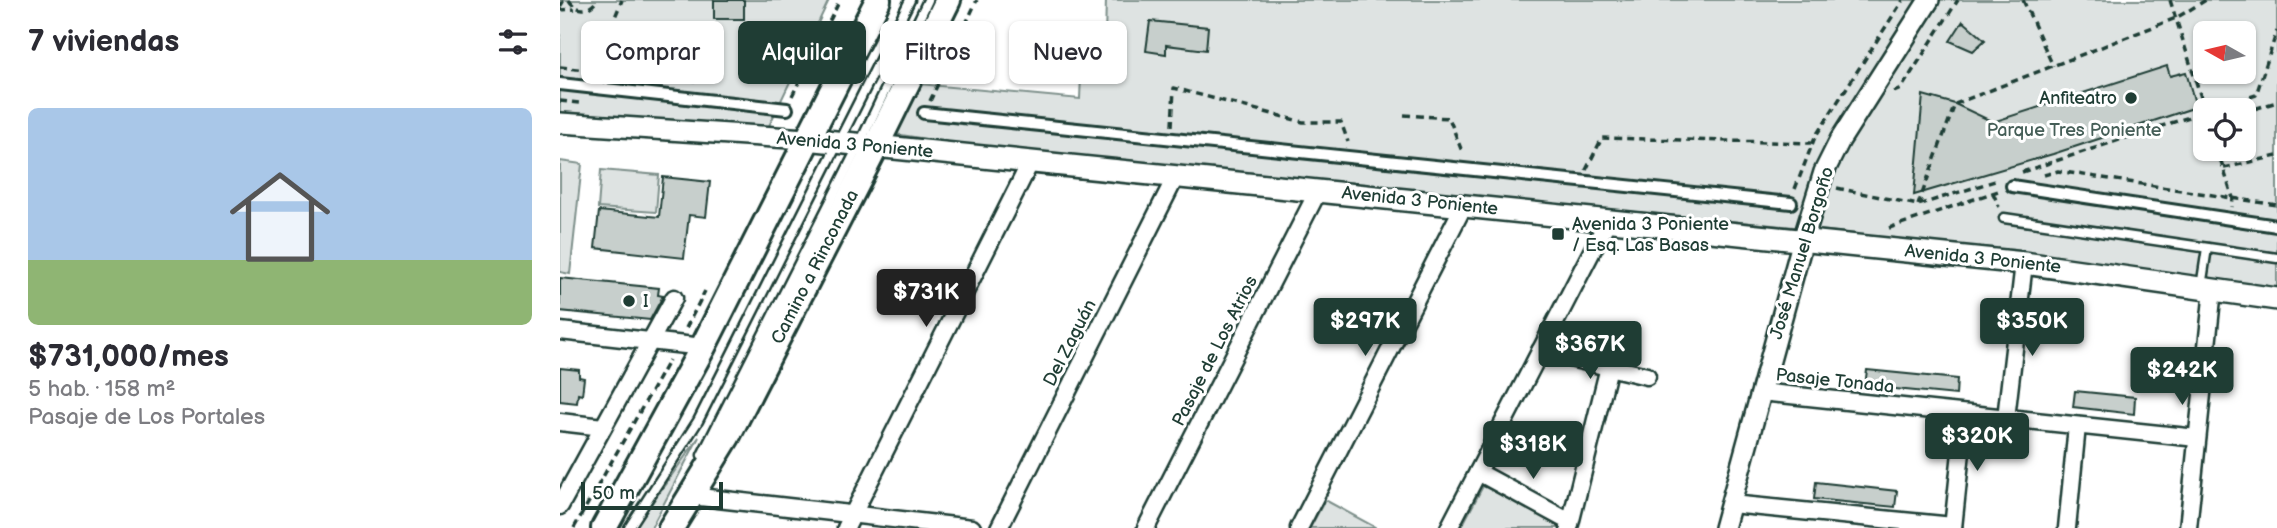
<!DOCTYPE html>
<html lang="es">
<meta charset="utf-8">
<style>
:root{--surface:#fff;--page:#f2f2f3;--text:#2b2b33;--muted:#7c7c81;--accent:#1f3d34}
body{margin:0;font-family:"Balsamiq Sans",sans-serif;background:var(--page);color:var(--text);height:100vh;display:flex;flex-direction:column;font-size:26px;white-space:nowrap}
*{box-sizing:border-box;margin:0}
p{font-size:23px;color:var(--muted)}
.icon{flex:none;width:38px;height:38px;fill:none;stroke:currentColor;stroke-width:2;stroke-linecap:round;stroke-linejoin:round}
.map{position:relative;flex:1;overflow:hidden}
.drawer{display:flex;flex-direction:column;background:var(--surface);width:560px}
.drawer>*{flex:none}
.banner{position:absolute;left:21px;top:21px;width:665px;height:63px;display:flex;gap:14px}
.needle{width:46px;rotate:278deg}
.controls{position:absolute;left:1633px;top:21px;display:grid;gap:14px}
.controls a{display:grid;place-items:center;width:63px;height:63px;border-radius:10px;background:var(--surface);box-shadow:0 2px 5px #0004;font-size:35px}
.scale{position:absolute;left:21px;bottom:18px;width:142px;box-sizing:border-box;padding-left:7px;border:4px solid #1f3d34;border-top:0;font-size:19px;line-height:24px;white-space:nowrap;color:#1f3d34;-webkit-text-stroke:5px #fff;paint-order:stroke}
.price{position:absolute;translate:-50% -60px;padding:0 16px;border-radius:7px;background:var(--accent);color:#fff;font-size:23px;line-height:46px;filter:drop-shadow(0 2px 4px #0008)}
.price::after{content:'';position:absolute;left:50%;top:42px;width:21px;height:16px;margin-left:-10px;background:inherit;clip-path:polygon(0 0,100% 0,50% 100%)}
.price.current{background:#222;color:#fff}
ul{padding:0;list-style:none}
li{display:grid;align-content:center;gap:14px;height:371px;padding:0 28px}
li span{display:grid;place-items:center;height:217px;border-radius:10px;color:#555}
li>.icon{margin-inline-start:auto}
span .icon{width:126px;height:126px;fill:#fffc;stroke-width:1}
li b{font-size:30px}
h2{display:flex;justify-content:space-between;align-items:center;height:84px;padding:0 28px;font-size:30px}
.tag{padding:0 24px;border-radius:10px;background:var(--surface);box-shadow:0 2px 5px #0004;font-size:24px;line-height:63px}
.tag.current{background:var(--accent);color:#fff}
main{display:flex;flex:1;min-height:0}
.map>svg:first-child{display:block}
.green{fill:#dee3e2;stroke:#7e908b;stroke-width:2;fill-rule:evenodd}
.building{fill:#c7cfcc;stroke:#1f3d34;stroke-width:2}
.lines{fill:none;stroke-linecap:round;stroke-linejoin:round}
.service-casing{stroke:#1f3d34;stroke-width:13}
.pedestrian-casing{stroke:#1f3d34;stroke-width:16}
.minor-casing{stroke:#1f3d34;stroke-width:21}
.tertiary-casing{stroke:#1f3d34;stroke-width:24}
.secondary-casing{stroke:#1f3d34;stroke-width:26}
.primary-casing{stroke:#1f3d34;stroke-width:30}
.path{stroke:#1f3d34;stroke-width:3.5;stroke-dasharray:7 5;stroke-linecap:butt}
.service{stroke:#fff;stroke-width:8}
.pedestrian{stroke:#fff;stroke-width:10}
.minor{stroke:#fff;stroke-width:16}
.tertiary{stroke:#fff;stroke-width:19}
.secondary{stroke:#fff;stroke-width:21}
.primary{stroke:#fff;stroke-width:24}
.poi-dot{fill:#1f3d34;stroke:#fff;stroke-width:2.5}
.labels{text-anchor:middle;dominant-baseline:central;stroke-width:6;stroke-linejoin:round;paint-order:stroke}
.poi-label{font-size:18px;fill:#1f3d34;stroke:#fff;text-anchor:start}
.park-label{font-size:18px;fill:#455e57;stroke:#fff}
.street-label{font-size:18px;fill:#1f3d34;stroke:#fff}
</style>
<main>
<section class="drawer">
<h2>7 viviendas<svg class="icon" aria-label="filters" viewBox="0 0 24 24"><path d="M4 7h16M4 17h16"/><circle cx="9" cy="7" r="2"/><circle cx="15" cy="17" r="2"/></svg></h2>
<ul>
<li><span style="background:linear-gradient(#a9c7e8 70%,#8fb573 0)"><svg class="icon" aria-label="home" viewBox="0 0 24 24"><path d="M3 11l9-7 9 7M6 9v11h12V9"/></svg></span><div><b>$731,000/mes</b><p>5 hab. · 158 m²</p><p>Pasaje de Los Portales</p></div></li>
</ul>
</section>
<div class="map">
<svg width="1717" height="528" viewBox="0 0 1717 528">
<rect width="100%" height="100%" fill="#fff"/>
<filter id="ink" filterUnits="userSpaceOnUse"><feTurbulence type="fractalNoise" baseFrequency=".0143" numOctaves="2"/><feDisplacementMap in="SourceGraphic" scale="14" xChannelSelector="R" yChannelSelector="G"/><feConvolveMatrix kernelMatrix="1 2 1 2 8 2 1 2 1" color-interpolation-filters="sRGB"/></filter>
<g filter="url(#ink)">
<!-- green -->
<g class="green">
<path d="M0,0H269L208,128L0,112Z"/>
<path d="M546,0H1717V294L1474,255L1234,227L617,168L385,142L335,134L359,84L520,99L521,75H544ZM1645,33H1684V72H1645ZM1645,110H1684V149H1645Z"/>
<path d="M0,161L22,164L10,274L0,272Z"/>
<path d="M41,170L99,175L96,212L38,208Z"/>
<path d="M139,437L91,528H74Z"/>
<path d="M923,486L1002,523L1001,528H901Z"/>
<path d="M765,500L815,527V528H750Z"/>
</g>
<!-- building -->
<g class="building">
<rect x="154" y="0" width="30" height="19"/>
<path d="M590,21L648,27L646,50L606,45V54L586,51Z"/>
<path d="M1403,21L1425,40L1413,51L1390,41Z"/>
<path d="M1607,66L1610,76L1626,72L1636,107L1493,154L1354,195L1363,95L1395,104L1433,122Z"/>
<path d="M103,177L150,182L146,217L129,215L124,258L35,248L39,211L99,217Z"/>
<path d="M0,278L99,288L98,295L103,296L90,320L0,311Z"/>
<path d="M0,368L19,370V377L24,378L22,395L18,394L17,403L0,401Z"/>
<path d="M1307,370L1397,379L1396,395L1305,386Z"/>
<path d="M1515,391L1575,397L1574,414L1513,407Z"/>
<path d="M1256,482L1337,491L1335,507L1254,499Z"/>
</g>
<g class="lines">
<!-- service casing -->
<g class="service-casing">
<g id="service">
<path d="M1444,218L1717,258"/>
<path d="M1641,287L1647,248"/>
<path d="M142,455L299,145L368,0"/>
<path d="M69,528L138,421L350,0"/>
</g>
</g>
<!-- pedestrian casing -->
<g class="pedestrian-casing">
<g id="pedestrian">
<path d="M0,84L227,109"/>
<path d="M364,113L1231,203"/>
<path d="M1452,186L1717,226"/>
</g>
</g>
<!-- minor casing -->
<g class="minor-casing">
<g id="minor">
<path d="M0,331L143,347"/>
<path d="M980,351L1087,376"/>
<path d="M1201,392L1637,438"/>
<path d="M1446,418L1464,263"/>
<path d="M0,422L43,427"/>
<path d="M918,472L1010,522"/>
<path d="M131,496L412,528"/>
<path d="M1171,504L1393,526"/>
<path d="M0,506L114,298"/>
<path d="M286,528L471,161"/>
<path d="M439,528L616,176"/>
<path d="M586,528L758,191"/>
<path d="M739,528L904,205"/>
<path d="M889,528L1048,220"/>
<path d="M1009,528L1049,367"/>
<path d="M1393,528L1405,414"/>
<path d="M1507,528L1517,426"/>
<path d="M1628,528L1653,289"/>
</g>
</g>
<!-- tertiary casing -->
<g class="tertiary-casing">
<g id="tertiary">
<path d="M0,123L246,139"/>
<path d="M1164,528L1243,240L1264,172L1280,140L1369,0"/>
</g>
</g>
<!-- secondary casing -->
<g class="secondary-casing">
<path id="secondary" d="M246,139L1464,263L1717,299"/>
</g>
<!-- primary casing -->
<g class="primary-casing">
<g id="primary">
<path d="M44,528L143,347L318,0"/>
<path d="M111,528L167,437L316,146L388,0"/>
</g>
</g>
<!-- path -->
<g class="path">
<path d="M9,0C16,12 30,12 37,0"/>
<path d="M1463,0L1493,66"/>
<path d="M1610,0L1645,110"/>
<path d="M0,7L4,0"/>
<path d="M0,10L15,9"/>
<path d="M0,67L57,74"/>
<path d="M33,71L62,0"/>
<path d="M133,82L146,48"/>
<path d="M1334,92L1341,89L1398,0"/>
<path d="M232,96L280,0"/>
<path d="M0,101L20,103"/>
<path d="M370,101L417,0"/>
<path d="M1684,112L1717,102"/>
<path d="M844,115L889,118L903,154"/>
<path d="M612,126L614,88L743,122H781L788,142"/>
<path d="M1657,149L1673,198L1672,207"/>
<path d="M1664,168L1717,156"/>
<path d="M1026,170L1042,138L1251,143"/>
<path d="M1462,172L1696,95L1717,31"/>
<path d="M1484,175L1498,171L1717,205"/>
<path d="M1277,188L1358,205L1438,180"/>
<path d="M1235,189L1255,137L1343,0"/>
<path d="M1433,193L1439,207"/>
<path d="M1358,205L1395,104L1616,18L1646,0"/>
<path d="M1329,228L1441,190"/>
<path d="M126,328L145,291"/>
<path d="M14,528L109,360"/>
</g>
<!-- service -->
<use href="#service" class="service"/>
<!-- pedestrian -->
<use href="#pedestrian" class="pedestrian"/>
<!-- minor -->
<use href="#minor" class="minor"/>
<!-- tertiary -->
<use href="#tertiary" class="tertiary"/>
<!-- secondary -->
<use href="#secondary" class="secondary"/>
<!-- primary -->
<use href="#primary" class="primary"/>
</g>
</g>
<!-- markers -->
<g class="poi-dot">
<circle cx="1571" cy="98" r="7"/>
<rect x="991" y="227" width="14" height="14" rx="3.5"/>
<circle cx="69" cy="301" r="7"/>
</g>
<g class="labels">
<!-- poi labels -->
<g class="poi-label">
<text x="1557" y="98" text-anchor="end">Anfiteatro</text>
<text x="1012" y="224">Avenida 3 Poniente<tspan x="1012" dy="21">/ Esq. Las Basas</tspan></text>
<text x="83" y="301">I</text>
</g>
<!-- park labels -->
<g class="park-label">
<text x="1514" y="130">Parque Tres Poniente</text>
</g>
<!-- street labels -->
<g class="street-label">
<text transform="translate(295 145) rotate(5)">Avenida 3 Poniente</text>
<text transform="translate(860 201) rotate(6)">Avenida 3 Poniente</text>
<text transform="translate(1242 253) rotate(-73)">José Manuel Borgoño</text>
<text transform="translate(1423 259) rotate(6)">Avenida 3 Poniente</text>
<text transform="translate(255 267) rotate(-63)">Camino a Rinconada</text>
<text transform="translate(510 343) rotate(-63)">Del Zaguán</text>
<text transform="translate(655 351) rotate(-63)">Pasaje de Los Atrios</text>
<text transform="translate(1275 381) rotate(6)">Pasaje Tonada</text>
</g>
</g>
</svg>
<div class="controls">
<a><svg class="needle" viewBox="-14 -14 28 28"><path d="M0-13l5 13h-10z" fill="#e53935"/><path d="M0 13l5-13h-10z" fill="#7c7c81"/></svg></a>
<a><svg class="icon" aria-label="locate" viewBox="0 0 24 24"><circle cx="12" cy="12" r="6"/><path d="M12 2v4M12 18v4M2 12h4M18 12h4"/></svg></a>
</div>
<div class="scale">50 m</div>
<b class="price current" style="left:366px;top:329px">$731K</b>
<b class="price" style="left:805px;top:358px">$297K</b>
<b class="price" style="left:1472px;top:358px">$350K</b>
<b class="price" style="left:1030px;top:381px">$367K</b>
<b class="price" style="left:1622px;top:407px">$242K</b>
<b class="price" style="left:1417px;top:473px">$320K</b>
<b class="price" style="left:973px;top:481px">$318K</b>
<div class="banner">
<a class="tag">Comprar</a>
<a class="tag current">Alquilar</a>
<a class="tag">Filtros</a>
<a class="tag">Nuevo</a>
</div>
</div>
</main>
